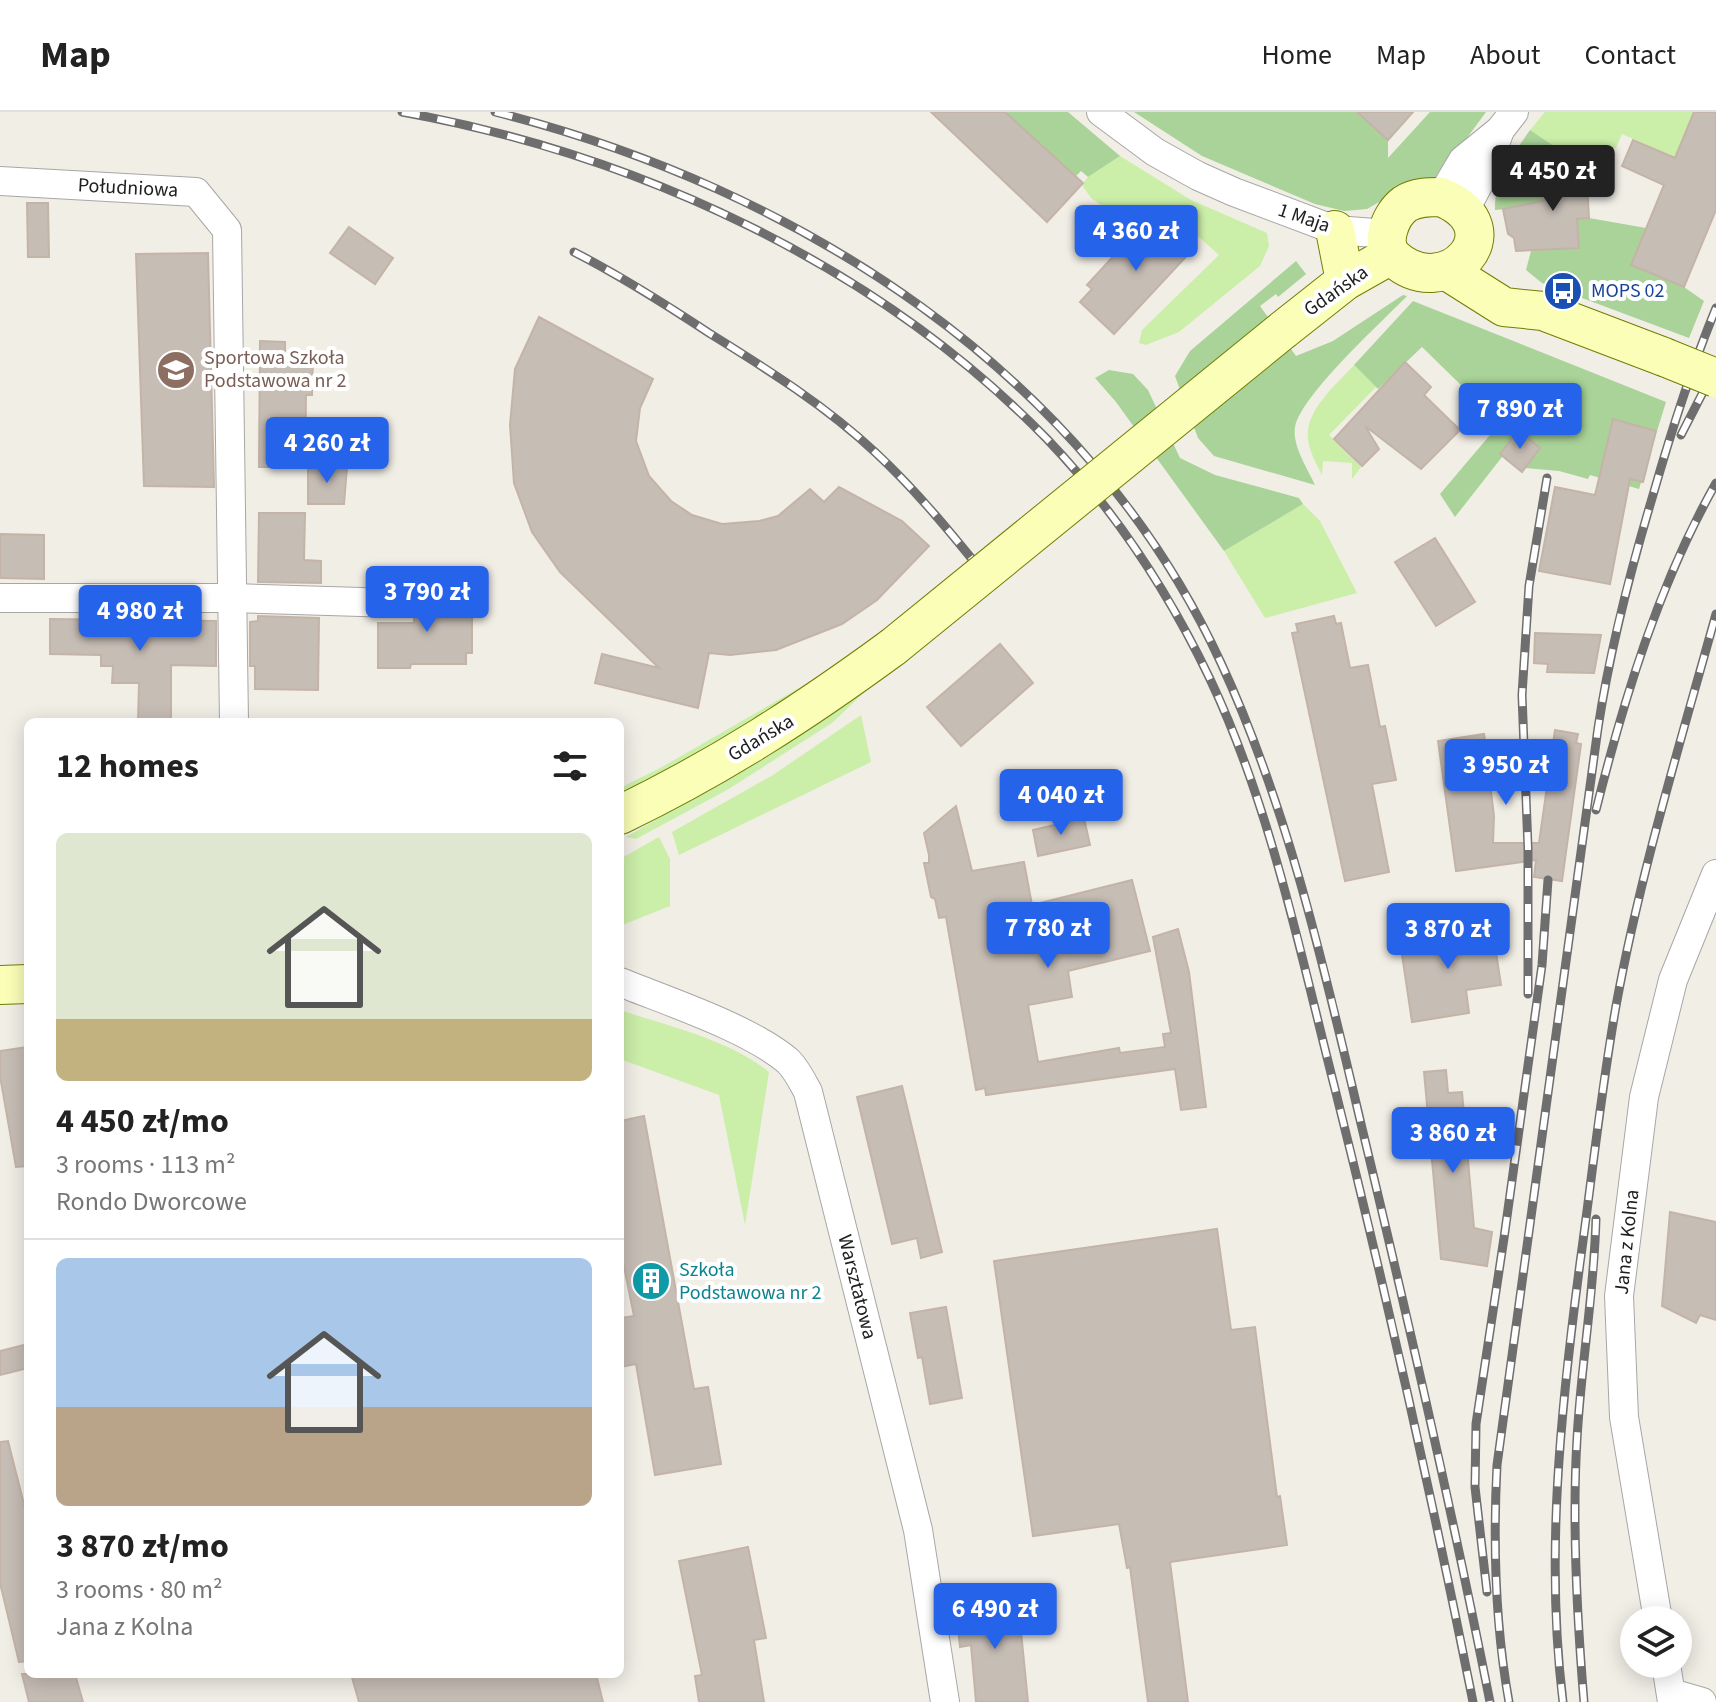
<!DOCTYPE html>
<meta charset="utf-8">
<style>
:root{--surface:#fff;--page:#f2f2f2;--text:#222;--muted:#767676;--line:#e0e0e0;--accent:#2563eb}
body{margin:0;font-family:"Source Sans 3",sans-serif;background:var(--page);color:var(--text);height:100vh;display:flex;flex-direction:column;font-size:30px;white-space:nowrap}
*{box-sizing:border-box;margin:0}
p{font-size:26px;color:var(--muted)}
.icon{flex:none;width:44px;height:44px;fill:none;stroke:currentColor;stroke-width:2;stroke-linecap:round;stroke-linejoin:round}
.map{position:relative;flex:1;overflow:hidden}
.side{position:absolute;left:24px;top:606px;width:600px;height:960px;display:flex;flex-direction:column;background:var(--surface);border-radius:12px;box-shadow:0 4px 20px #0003}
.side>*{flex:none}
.tools{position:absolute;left:1620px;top:1494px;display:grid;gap:16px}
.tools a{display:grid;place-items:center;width:72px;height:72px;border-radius:50%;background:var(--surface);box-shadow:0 4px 20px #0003;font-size:40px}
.price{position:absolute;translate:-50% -68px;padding:0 18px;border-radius:8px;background:var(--accent);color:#fff;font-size:26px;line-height:52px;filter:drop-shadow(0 2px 4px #0008)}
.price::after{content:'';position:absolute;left:50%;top:48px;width:24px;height:18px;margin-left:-12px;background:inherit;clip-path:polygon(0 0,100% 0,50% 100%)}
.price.on{background:#222;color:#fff}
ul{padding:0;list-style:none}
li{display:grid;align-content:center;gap:16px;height:424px;padding:0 32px}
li+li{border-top:2px solid var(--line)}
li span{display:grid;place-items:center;height:248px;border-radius:12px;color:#555}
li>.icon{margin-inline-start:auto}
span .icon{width:144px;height:144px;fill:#fffc;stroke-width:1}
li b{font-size:34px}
h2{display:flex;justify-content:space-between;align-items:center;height:96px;padding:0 32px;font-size:34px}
header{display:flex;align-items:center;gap:48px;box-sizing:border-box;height:112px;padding:0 40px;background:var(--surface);border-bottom:2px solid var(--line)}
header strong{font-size:38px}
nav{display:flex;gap:44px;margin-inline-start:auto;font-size:28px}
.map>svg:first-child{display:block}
.grass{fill:#cbeea9}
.forest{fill:#a9d398}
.building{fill:#c6bdb5;stroke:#c4b4a7;stroke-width:2}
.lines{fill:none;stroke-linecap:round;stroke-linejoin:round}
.street-casing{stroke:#a7a7a7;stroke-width:30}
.secondary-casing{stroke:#717e00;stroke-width:40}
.street{stroke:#fff;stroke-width:28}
.secondary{stroke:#fafeb7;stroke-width:38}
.rail-casing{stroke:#6e6e6e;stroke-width:9}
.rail{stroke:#fff;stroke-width:6;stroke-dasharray:18;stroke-linecap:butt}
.secondary-bridge-casing{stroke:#717e00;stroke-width:40;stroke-linecap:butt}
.secondary-bridge{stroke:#fafeb7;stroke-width:38}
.labels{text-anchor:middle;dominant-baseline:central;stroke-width:8;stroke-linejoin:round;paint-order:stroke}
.street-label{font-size:20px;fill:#202020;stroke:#fff}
.transit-label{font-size:20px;fill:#164399;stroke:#fff;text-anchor:start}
.education-label{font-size:20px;fill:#785e54;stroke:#fff;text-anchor:start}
.culture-label{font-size:20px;fill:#0d838f;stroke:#fff;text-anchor:start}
</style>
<header>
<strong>Map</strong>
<nav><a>Home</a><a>Map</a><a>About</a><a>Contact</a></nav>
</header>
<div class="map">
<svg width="1716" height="1590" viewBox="0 0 1716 1590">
<rect width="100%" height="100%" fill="#f1eee6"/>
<!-- grass -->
<g class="grass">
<path d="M1545,0H1704L1689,12L1673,51L1660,39L1622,22L1616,36L1563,40L1530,18Z"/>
<path d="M1120,44L1191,88L1267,121L1269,134L1260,154L1179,220L1146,233L1139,231L1142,218L1219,143L1163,93L1127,112L1091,86L1082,73L1088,65Z"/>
<path d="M1354,253L1376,275L1329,323L1361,355L1352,367V351L1323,349L1322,363C1317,353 1309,339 1308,327C1305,298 1336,273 1354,253Z"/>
<path d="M1303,392L1320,409L1357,481L1265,506L1224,439Z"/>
<path d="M832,557C764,602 696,648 620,680V676L662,655Z"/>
<path d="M874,571L832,611L727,678L636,727L626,725L765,645Z"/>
<path d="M861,603L871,650L679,743L672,720L773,663Z"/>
<path d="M659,725L670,747V794L620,814V747Z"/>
<path d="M620,898C670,915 728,927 769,960L745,1113L719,983L620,947Z"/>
</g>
<!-- forest -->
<g class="forest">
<path d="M1005,0H1068L1120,44L1088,65L1081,59L1076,64Z"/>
<path d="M1134,0H1357L1388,28V46L1430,0H1486L1439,64L1402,77L1367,97L1344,99L1315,92L1202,44Z"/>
<path d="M1530,18L1563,40L1566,94L1562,108L1589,106L1646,116L1631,153L1684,175L1704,189L1689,226L1542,171L1526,158L1536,120L1507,97L1495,98C1494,67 1513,43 1530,18Z"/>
<path d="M1296,149L1306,162L1278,185L1276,182L1260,194L1296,244L1333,229L1403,183L1407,184C1381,211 1302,282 1295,315C1292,334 1308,357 1315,373L1214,344L1198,326L1175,264L1190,239Z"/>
<path d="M1413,189L1666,290L1639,377L1590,363L1588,367L1559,359L1525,356L1540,336L1518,319L1500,342L1502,345L1455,405L1440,382L1512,297L1464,276L1422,235L1378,277L1354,253Z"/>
<path d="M1109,258L1133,262L1148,278L1180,346L1215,363L1299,386L1303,392L1224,439L1116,290L1095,266Z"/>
</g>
<!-- building -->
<g class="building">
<path d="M931,0H1005L1083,71L1047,110Z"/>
<path d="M1357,0H1413L1388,28Z"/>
<path d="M1694,0H1716V98L1684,175L1631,153L1664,73L1622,54L1633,28L1675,46Z"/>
<path d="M1585,38L1589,106L1577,107L1579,136L1516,139L1514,126L1508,122L1503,97L1566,84L1563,40Z"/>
<path d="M27,91H48L49,145H28Z"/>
<path d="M1160,103L1195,135L1114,222L1080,190L1092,177L1087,173L1140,115L1146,120Z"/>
<path d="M349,115L393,146L375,172L330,141Z"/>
<path d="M208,141L214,375L144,374L136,142Z"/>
<path d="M539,205L653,267L640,296L636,329L649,364L671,389L692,403L722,412L759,409L778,404L810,377L824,390L839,375L902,409L929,434L877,488L842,512L776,538L730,543L709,541L698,596L595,571L602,542L659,556L560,460L532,420L514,371L510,313L515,257Z"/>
<path d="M260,229L285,230V245H313L312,283H306L305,355H259Z"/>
<path d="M1405,250L1431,275L1424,283L1460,318L1421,357L1365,314L1379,337L1362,354L1334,327Z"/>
<path d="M1613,307L1656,319L1643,370L1630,367L1610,472L1539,459L1555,375L1595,383Z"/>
<path d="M1518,319L1540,336L1522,360L1500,342Z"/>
<path d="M308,355H347L344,392H308Z"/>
<path d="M259,401H305L304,448L321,449V471L258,470Z"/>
<path d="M0,422L44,423V467L0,466Z"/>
<path d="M1435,426L1475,490L1436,514L1395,450Z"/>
<path d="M415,472H442V499H472V541H466V552H411L410,556H378V511H414Z"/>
<path d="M258,504L319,506L318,578L255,577V554H250V510L258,509Z"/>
<path d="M1334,504L1336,512L1341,511L1350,556L1368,553L1380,615L1385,614L1396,668L1372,672L1389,760L1345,769L1292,521L1298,520L1296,512Z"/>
<path d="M50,507L216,509V554L171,553V610H138L139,571H112L113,554H101V543L50,542Z"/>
<path d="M1535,521L1601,523L1594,561L1547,560L1548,552L1534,551Z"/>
<path d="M1000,532L1033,571L961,634L927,595Z"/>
<path d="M1555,618L1578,622L1576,631L1581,632L1562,769L1534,765L1536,748L1456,759L1438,629L1484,622L1494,704L1493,731H1539Z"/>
<path d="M956,694L972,759L1024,750L1032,793L1132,768L1150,839L1068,859L1072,885L1028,893L1038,950L1119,936L1120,941L1165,935L1163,922L1171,921L1153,825L1178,817L1189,860L1206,995L1181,998L1175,957L986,983L985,976L976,978L946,805L939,806L935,787L931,785L924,751H929V743L924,721Z"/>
<path d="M1084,706L1090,733L1038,744L1033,718Z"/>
<path d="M1492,814L1501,873L1466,878L1469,901L1412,910L1400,829Z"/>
<path d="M28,935V1054L16,1055L0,964V939Z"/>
<path d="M1446,958L1448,981L1462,980L1474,1116L1492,1120L1487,1154L1441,1147L1424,960Z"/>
<path d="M902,974L942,1140L921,1146L917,1126L892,1132L857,985Z"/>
<path d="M644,1004L694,1277L708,1275L721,1352L655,1363L636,1252L620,1255V1206L634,1204L620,1135V1009Z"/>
<path d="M1670,1100L1716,1110V1208L1700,1203L1696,1211L1662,1194Z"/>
<path d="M1217,1117L1231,1218L1255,1215L1277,1385L1280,1384L1287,1433L1170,1450L1188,1590H1148L1130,1455L1127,1456L1119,1412L1033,1424L994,1149Z"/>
<path d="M946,1195L962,1286L930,1292L922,1245L918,1246L910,1201Z"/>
<path d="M24,1233L28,1256L0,1263V1239Z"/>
<path d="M8,1329L28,1408V1549L19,1550L0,1471V1330Z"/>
<path d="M748,1435L766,1526L754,1528L764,1590H699L695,1564L702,1563L679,1449Z"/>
<path d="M1018,1489L1028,1590H976L971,1533L960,1535L956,1495Z"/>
<path d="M22,1562H75L83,1590H29Z"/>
<path d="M351,1562H596L603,1590H359Z"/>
</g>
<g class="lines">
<!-- street casing -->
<g class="street-casing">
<g id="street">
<path d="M1101,0L1155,40L1198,64L1234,80L1335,118L1388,122"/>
<path d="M0,69L196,80L227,118L234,610"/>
<path d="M1441,85L1463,48L1500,18L1514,0"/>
<path d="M1465,98L1485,60L1500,18"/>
<path d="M0,486H232L394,491"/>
<path d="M620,870C669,890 749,916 788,949C797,958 802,969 808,980L918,1418L945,1590"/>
<path d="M1658,1508L1624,1305L1619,1184L1644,985L1673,868L1716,762"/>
<path d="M1666,1552L1672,1590"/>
<path d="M1671,1581L1702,1590"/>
</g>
</g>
<!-- secondary casing -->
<g class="secondary-casing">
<g id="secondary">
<path d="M1441,85C1518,117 1445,193 1394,146C1379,132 1390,103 1405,92C1416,85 1429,85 1441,85Z"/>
<path d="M1335,118L1345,169"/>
<path d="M1447,159L1504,195L1543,199L1664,245"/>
<path d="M1283,218L1345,169L1391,143"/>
<path d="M620,703C721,654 803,601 893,535"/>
<path d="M0,873L28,872"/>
</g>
</g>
<!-- street -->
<use href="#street" class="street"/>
<!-- secondary -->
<use href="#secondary" class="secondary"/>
<!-- rail casing -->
<g class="rail-casing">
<g id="rail">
<path d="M402,0C639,43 877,153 1046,326C1114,397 1168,479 1210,567C1271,696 1300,840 1335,977C1386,1180 1432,1385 1473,1590"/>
<path d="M495,0C798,76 1087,260 1221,551C1289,698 1325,860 1362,1016C1408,1207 1452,1398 1490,1590"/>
<path d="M574,140C621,164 665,192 709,221C767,257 826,294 876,341C919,381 956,427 993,473"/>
<path d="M1681,323L1716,255"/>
<path d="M1596,698C1624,586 1659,472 1716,371"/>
<path d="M1528,882V736L1522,583L1529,474L1547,366"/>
<path d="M1487,1480L1475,1375L1476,1312L1504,1126L1542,853L1548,768"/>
<path d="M1509,1590C1495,1512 1493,1432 1497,1353L1598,616C1610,537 1630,460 1653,383C1671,320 1691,257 1716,196"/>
<path d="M1563,1590C1545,1445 1561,1295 1580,1151C1592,1065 1601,979 1616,894C1640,762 1680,632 1716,502"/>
<path d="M1584,1590C1577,1506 1572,1410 1577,1327C1581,1253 1594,1182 1596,1107"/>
</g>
</g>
<!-- rail -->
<use href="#rail" class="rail"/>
<!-- secondary-bridge casing -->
<g class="secondary-bridge-casing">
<g id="secondary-bridge">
<path d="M1664,245L1716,266"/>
<path d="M893,535L1283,218"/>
</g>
</g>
<!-- secondary-bridge -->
<use href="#secondary-bridge" class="secondary-bridge"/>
</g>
<!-- icons -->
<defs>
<g id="bus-disc" transform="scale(2)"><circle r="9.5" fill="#1a4fb4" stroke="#fff"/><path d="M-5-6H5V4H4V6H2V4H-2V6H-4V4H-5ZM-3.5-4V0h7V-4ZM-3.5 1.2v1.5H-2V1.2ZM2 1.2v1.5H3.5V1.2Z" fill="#fff"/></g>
<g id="school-disc" transform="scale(2)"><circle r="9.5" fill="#8d6e63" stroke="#fff"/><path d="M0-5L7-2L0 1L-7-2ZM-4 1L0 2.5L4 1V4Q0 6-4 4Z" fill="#fff"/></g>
<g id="building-disc" transform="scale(2)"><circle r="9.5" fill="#0f9aa8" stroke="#fff"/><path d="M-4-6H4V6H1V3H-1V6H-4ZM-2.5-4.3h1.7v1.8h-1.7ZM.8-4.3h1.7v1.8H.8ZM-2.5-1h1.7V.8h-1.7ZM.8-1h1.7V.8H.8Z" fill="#fff"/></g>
</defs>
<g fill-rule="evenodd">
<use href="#bus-disc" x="1563" y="179"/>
<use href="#school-disc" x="176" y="258"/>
<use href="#building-disc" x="651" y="1169"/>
</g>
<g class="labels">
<!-- street labels -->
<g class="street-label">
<text transform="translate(128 76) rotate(3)">Południowa</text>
<text transform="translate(1304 106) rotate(19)">1 Maja</text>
<text transform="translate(1336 179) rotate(-35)">Gdańska</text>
<text transform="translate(761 626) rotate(-31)">Gdańska</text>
<text transform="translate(1627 1130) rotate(-84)">Jana z Kolna</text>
<text transform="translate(857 1175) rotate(76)">Warsztatowa</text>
</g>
<!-- transit labels -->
<g class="transit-label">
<text x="1591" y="179">MOPS 02</text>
</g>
<!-- education labels -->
<g class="education-label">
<text x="204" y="246">Sportowa Szkoła<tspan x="204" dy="23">Podstawowa nr 2</tspan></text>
</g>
<!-- culture labels -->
<g class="culture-label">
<text x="679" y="1158">Szkoła<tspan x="679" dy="23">Podstawowa nr 2</tspan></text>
</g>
</g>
</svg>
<div class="tools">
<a><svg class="icon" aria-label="layers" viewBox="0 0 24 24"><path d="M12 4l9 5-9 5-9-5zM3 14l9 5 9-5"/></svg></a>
</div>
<b class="price on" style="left:1553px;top:101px">4 450 zł</b>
<b class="price" style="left:1136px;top:161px">4 360 zł</b>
<b class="price" style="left:1520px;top:339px">7 890 zł</b>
<b class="price" style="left:327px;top:373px">4 260 zł</b>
<b class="price" style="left:427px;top:522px">3 790 zł</b>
<b class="price" style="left:140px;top:541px">4 980 zł</b>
<b class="price" style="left:1506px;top:695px">3 950 zł</b>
<b class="price" style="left:1061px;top:725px">4 040 zł</b>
<b class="price" style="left:1048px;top:858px">7 780 zł</b>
<b class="price" style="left:1448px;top:859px">3 870 zł</b>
<b class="price" style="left:1453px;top:1063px">3 860 zł</b>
<b class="price" style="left:995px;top:1539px">6 490 zł</b>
<section class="side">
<h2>12 homes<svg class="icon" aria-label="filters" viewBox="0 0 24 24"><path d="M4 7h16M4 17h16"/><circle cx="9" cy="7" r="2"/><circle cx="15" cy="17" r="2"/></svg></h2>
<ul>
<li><span style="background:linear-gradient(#dfe7d0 75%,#c2b280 0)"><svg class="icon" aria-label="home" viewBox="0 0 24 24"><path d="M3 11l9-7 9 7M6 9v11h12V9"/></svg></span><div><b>4 450 zł/mo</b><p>3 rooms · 113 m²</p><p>Rondo Dworcowe</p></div></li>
<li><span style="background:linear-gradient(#a9c7e8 60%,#b9a48a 0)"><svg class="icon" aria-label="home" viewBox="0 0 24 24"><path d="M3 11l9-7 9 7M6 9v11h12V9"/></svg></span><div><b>3 870 zł/mo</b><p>3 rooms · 80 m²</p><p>Jana z Kolna</p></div></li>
</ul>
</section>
</div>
